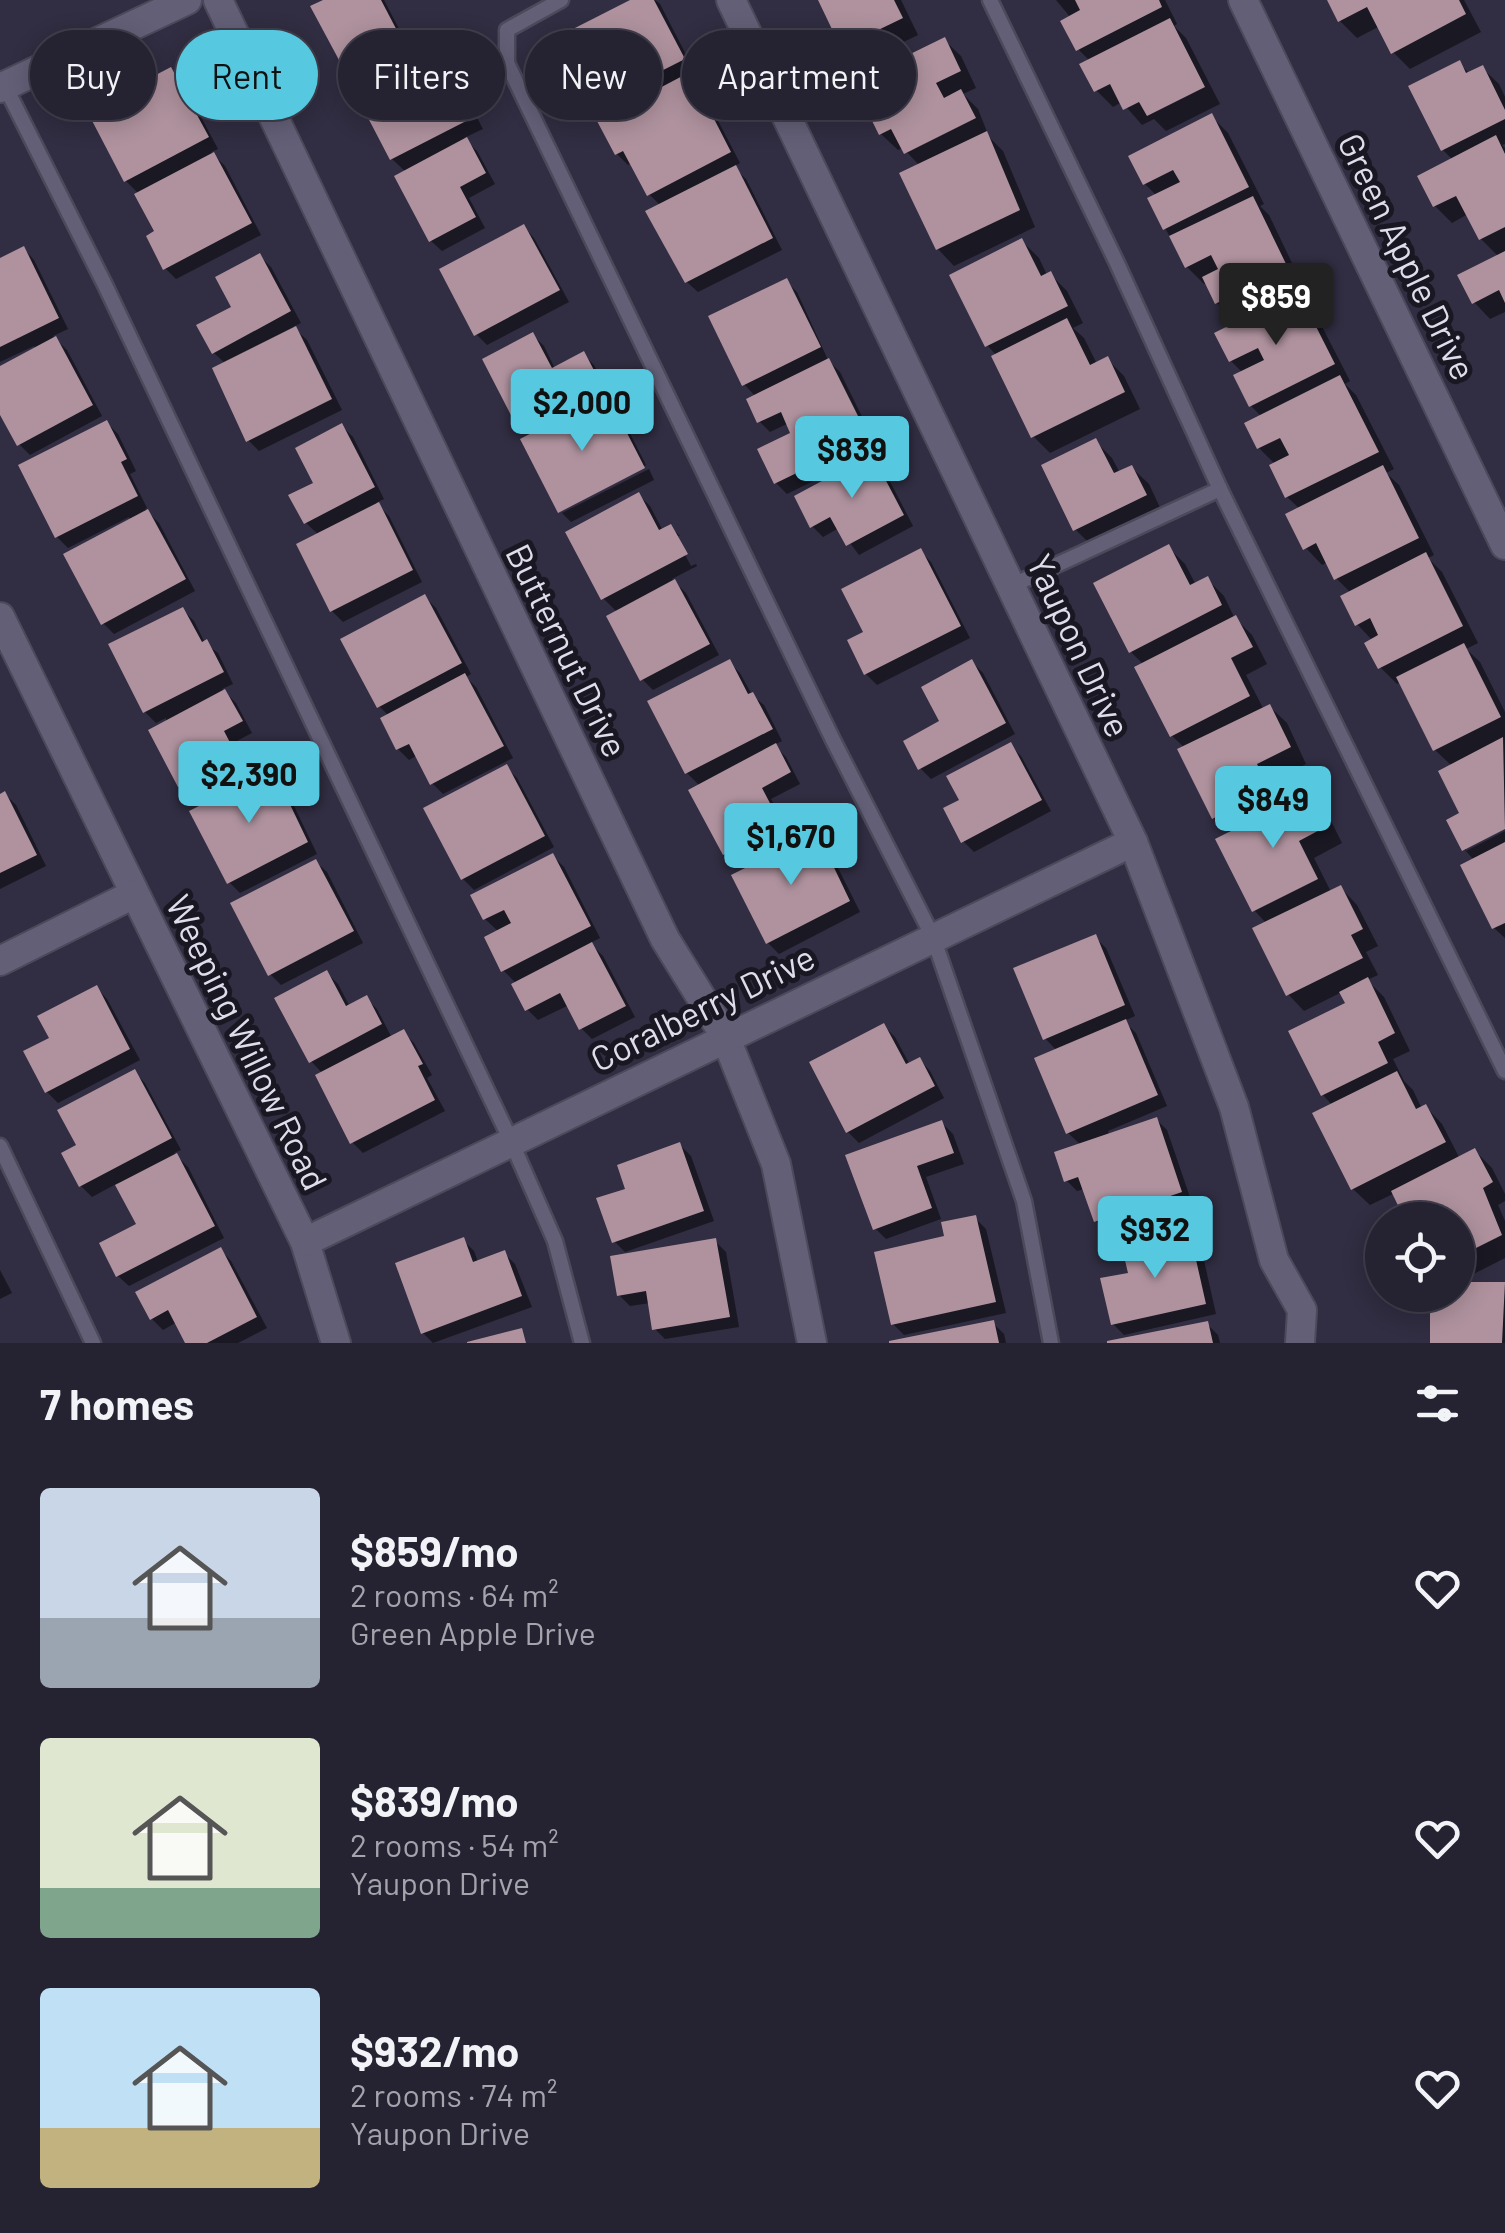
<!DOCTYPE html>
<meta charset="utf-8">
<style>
:root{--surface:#252232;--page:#2d2a3a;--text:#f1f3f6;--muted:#a3a4ac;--line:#423f4d;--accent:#56c9e0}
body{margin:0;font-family:Barlow,sans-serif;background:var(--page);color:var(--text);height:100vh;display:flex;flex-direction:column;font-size:38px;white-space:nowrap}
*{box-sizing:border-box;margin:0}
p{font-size:32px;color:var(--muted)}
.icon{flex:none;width:55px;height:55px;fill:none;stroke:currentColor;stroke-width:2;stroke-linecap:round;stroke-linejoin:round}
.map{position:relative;height:1343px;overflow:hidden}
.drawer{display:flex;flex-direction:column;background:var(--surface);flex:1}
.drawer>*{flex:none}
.top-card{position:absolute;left:30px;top:30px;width:1000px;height:90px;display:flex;gap:20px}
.fabs{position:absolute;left:1365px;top:1202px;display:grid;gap:20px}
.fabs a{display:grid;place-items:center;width:110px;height:110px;border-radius:50%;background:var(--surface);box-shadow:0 5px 25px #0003,0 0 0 2px var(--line);font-size:50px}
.price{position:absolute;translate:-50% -85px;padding:0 22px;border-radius:10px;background:var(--accent);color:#111;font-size:32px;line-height:65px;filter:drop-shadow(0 2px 5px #0008)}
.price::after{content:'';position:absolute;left:50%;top:60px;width:30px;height:22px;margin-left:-15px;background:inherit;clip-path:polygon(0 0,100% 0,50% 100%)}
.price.on{background:#222;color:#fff}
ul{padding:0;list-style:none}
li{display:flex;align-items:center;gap:30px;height:250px;padding:0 40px}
li span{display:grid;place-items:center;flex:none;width:280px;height:200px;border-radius:10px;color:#555}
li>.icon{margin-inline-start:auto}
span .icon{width:120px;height:120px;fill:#fffc;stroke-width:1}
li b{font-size:42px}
h2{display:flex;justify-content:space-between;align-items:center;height:120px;padding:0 40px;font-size:42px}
.tag{padding:0 35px;border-radius:45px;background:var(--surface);box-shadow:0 5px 25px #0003,0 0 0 2px var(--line);font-size:35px;line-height:90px}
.tag.on{background:var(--accent);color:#111}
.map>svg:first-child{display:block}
.shadow{fill:#0007}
.building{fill:#af929e}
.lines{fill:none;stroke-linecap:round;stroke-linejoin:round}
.service-casing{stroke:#4c495b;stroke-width:19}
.minor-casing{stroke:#4c495b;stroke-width:32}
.service{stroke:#635f77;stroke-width:14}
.minor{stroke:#635f77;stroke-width:28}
.labels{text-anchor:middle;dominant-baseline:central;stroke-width:10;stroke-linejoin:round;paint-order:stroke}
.street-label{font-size:35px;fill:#dfddeb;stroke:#191721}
</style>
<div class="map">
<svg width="1505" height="1343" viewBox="0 0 1505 1343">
<rect width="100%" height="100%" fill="#312d42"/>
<!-- shadow -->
<g class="shadow">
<path d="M328,0H384L412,54L358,82L348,71Z"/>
<path d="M636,0H655L660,4L694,70L688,74L700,86L740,163L733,167L746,179L782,250L698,292L687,282L661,206L649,194L632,162L628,165L617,154L622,111L608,98Z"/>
<path d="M821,0H901L918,35L860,63L843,46Z"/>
<path d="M1056,0H1165L1177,24L1174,26L1186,38L1220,104L1166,131L1154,119L1142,125L1122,102L1113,107L1096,90L1090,61L1078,49L1071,18Z"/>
<path d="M1329,0H1464L1481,32L1410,69L1393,52L1380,26L1357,38L1340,21Z"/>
<path d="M944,40L961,56L976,88L963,94L978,109L989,137L1003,151L1035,227L954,266L938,249L920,166L903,148L898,150L881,134Z"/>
<path d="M436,49L447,60L483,129L464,138L477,151L495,184L469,198L485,228L442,251L431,241L406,172L392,159Z"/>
<path d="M1459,63L1470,74L1482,68L1499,84L1505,97V144L1502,145L1505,148V312L1490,319L1474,302L1499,257L1481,239L1468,214L1452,223L1435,206L1453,160L1443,150Z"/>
<path d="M171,70L182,81L218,149L211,152L225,166L261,235L176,279L165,268L158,232L139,194L126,181Z"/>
<path d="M1211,116L1228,133L1264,204L1260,206L1269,215L1303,286L1294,290L1314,311L1350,381L1345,384L1356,395L1394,469L1386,473L1399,485L1434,555L1428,558L1442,572L1478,643L1466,649L1480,662L1505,712V826L1466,846V851L1505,831V938L1494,928L1474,860L1464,849L1463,814L1452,766L1435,750L1401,682L1397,684L1380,667L1373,641L1357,624L1351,593L1336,578L1328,562L1322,565L1306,548L1300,509L1287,497L1276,465L1259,448L1262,417L1251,406L1243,373L1231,361L1295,295L1293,291L1234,319L1217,303L1207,282L1204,284L1187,267L1165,228L1157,196L1145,184Z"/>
<path d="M524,227L534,238L569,302L487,345L476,334Z"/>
<path d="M1022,241L1039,258L1047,275L1050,274L1067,291L1083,323L1073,328L1084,338L1097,364L1107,359L1124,376L1140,409L1050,453L1033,436L997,356L987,345Z"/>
<path d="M24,249L34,260L68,329L53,336L67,350L102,416L30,455L19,444L0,409V369L36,350L34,346L0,362V261Z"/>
<path d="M260,256L271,267L301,323L293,327L307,340L342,410L259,451L248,440L226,364L214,353Z"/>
<path d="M786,281L797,292L828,360L840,372L878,449L787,494L776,483L794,434L789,423L770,432L759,421L756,397L744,384Z"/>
<path d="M533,335L544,346L555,369L583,354L594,365L608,392L603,394L617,408L646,465L560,509L531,436L517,422Z"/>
<path d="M107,423L118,434L136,471L130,474L147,508L145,509L159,523L195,591L114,634L103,623L131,521L129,517L68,548L57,537Z"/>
<path d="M342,426L353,437L384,499L376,503L389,516L422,582L343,622L332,611L319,535L306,523L316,484Z"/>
<path d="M1095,441L1112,458L1120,473L1132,468L1149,484L1162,512L1092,546L1075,529Z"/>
<path d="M872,458L883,468L913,526L859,555L839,528L823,537L812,526Z"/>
<path d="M649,469L654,480L571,522L562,513Z"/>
<path d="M639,495L650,506L663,531L671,527L680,536H675L691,566L696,564L682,538L697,566L672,579L686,593L719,655L653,690L642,679L617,612L603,598Z"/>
<path d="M1168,547L1185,564L1196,585L1207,579L1224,596L1234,617L1252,635L1267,664L1246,675L1264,710L1270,707L1287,723L1306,764L1272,782L1284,807L1309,794L1326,811L1342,843L1314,858L1331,892L1341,888L1357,905L1378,946L1366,952L1378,975L1367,980L1384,997L1410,1051L1393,1059L1404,1081L1413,1090L1422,1109L1426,1107L1442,1124L1460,1159L1475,1151L1492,1168L1505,1194V1201L1498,1205L1505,1221V1258L1458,1282V1220H1408L1395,1193L1370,1205L1353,1189L1333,1106L1323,1095L1348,1004L1342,992L1304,1011L1288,994L1267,924L1254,910L1230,834L1214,818L1185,748L1172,736L1144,665L1131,652Z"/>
<path d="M920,551L931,562L970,638L877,685L866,674L850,641L866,633Z"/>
<path d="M425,597L436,608L471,674L466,677L476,687L513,758L443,794L432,783L418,755L409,760L398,749L389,716L379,706Z"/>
<path d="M183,610L194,621L205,643L218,653L233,684L222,689L236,703L252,733L233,743L246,767L191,796L180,786L166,718L156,723L145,712Z"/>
<path d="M729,662L740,673L752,695L764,705L782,741L774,745L786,757L800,784L771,799L791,836L736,865L725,854L692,791L700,786L687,773Z"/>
<path d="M972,662L983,673L1015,734L931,779L920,768Z"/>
<path d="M1010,745L1021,756L1051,811L974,852L963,841L962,801Z"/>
<path d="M506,767L517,778L554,847L474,890L463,879Z"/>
<path d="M273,772L283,783L317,854L240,893L229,882Z"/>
<path d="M5,794L16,805L46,866L0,889V797Z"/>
<path d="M816,835L827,846L860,912L779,954L768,943L735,877Z"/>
<path d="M553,856L564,867L600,938L590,943L603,956L635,1017L592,1039L581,1028L569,1005L538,1020L527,1009L517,984L503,970L499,932L485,919L474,896Z"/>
<path d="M316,862L327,872L363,943L281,985L270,974Z"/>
<path d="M1095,937L1106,948L1135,1016L1124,1021L1136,1033L1167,1106L1108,1131L1109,1135L1156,1119L1167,1130L1192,1203L1107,1232L1096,1221L1085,1189L1077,1191L1066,1180L1081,1145L1068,1133L1057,1051L1045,1038Z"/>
<path d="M327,973L338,984L350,1007L366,998L377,1009L392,1038L403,1032L414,1043L432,1075L427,1078L445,1111L363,1153L352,1142L323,1074L311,1061Z"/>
<path d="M97,988L107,999L140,1060L58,1103L47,1092L52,1039Z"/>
<path d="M884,1026L895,1037L910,1065L920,1060L930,1071L944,1098L859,1143L848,1132Z"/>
<path d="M134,1072L145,1083L181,1150L174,1153L188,1167L224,1238L129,1286L118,1276L139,1225L118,1183L92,1197L81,1186L64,1154L79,1146Z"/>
<path d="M942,1123L953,1134L964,1164L926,1177L941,1219L886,1239L875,1228Z"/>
<path d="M680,1145L691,1156L714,1221L625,1252L614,1241L628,1190Z"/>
<path d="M975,1218L986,1229L1006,1313L904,1335L893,1324L947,1238Z"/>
<path d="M1190,1236L1201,1247L1216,1314L1124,1335L1113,1324L1131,1274Z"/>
<path d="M463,1240L474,1251L478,1262L504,1253L515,1264L532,1307L433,1343L423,1333Z"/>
<path d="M715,1241L726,1252L739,1327L665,1339L654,1328L650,1303L630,1306L619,1295Z"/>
<path d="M221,1250L231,1261L267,1328L238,1343H188L177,1322L163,1330L152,1319Z"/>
<path d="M0,1270L12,1293L0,1299Z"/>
<path d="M1458,1285H1505V1343H1432V1295H1458Z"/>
<path d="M993,1323L1004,1334L1006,1343H896Z"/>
<path d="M1207,1324L1218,1335L1220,1343H1111Z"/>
</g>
<!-- building -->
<g class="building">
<path d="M323,0H381L403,42L346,73L310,6Z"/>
<path d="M630,0H654L685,59L606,99L571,30Z"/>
<path d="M818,0H894L903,18L841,48Z"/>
<path d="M1075,0H1159L1162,7L1076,51L1060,21L1080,10Z"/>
<path d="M1327,0H1459L1466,14L1391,54L1367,7L1338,22Z"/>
<path d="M1170,18L1205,87L1147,116L1139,102L1123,110L1110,84L1094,92L1079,64Z"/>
<path d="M945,37L961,71L936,83L944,98L961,89L976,118L904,154L891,129L879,135L853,82Z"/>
<path d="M437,46L474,117L390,160L353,89Z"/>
<path d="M1460,60L1466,73L1483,65L1505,110V119L1441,151L1408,86Z"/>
<path d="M171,67L209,137L124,182L87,111Z"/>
<path d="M690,72L731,152L647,196L623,151L615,155L597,121Z"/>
<path d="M1212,113L1249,187L1163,230L1147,198L1180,182L1173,170L1143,185L1128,156Z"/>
<path d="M987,131L1020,210L936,250L899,173Z"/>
<path d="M1496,135L1505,154V227L1479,240L1456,196L1433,207L1417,176Z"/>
<path d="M467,137L486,173L460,187L476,217L429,242L394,176Z"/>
<path d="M214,152L252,223L163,270L146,236L154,231L134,194Z"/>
<path d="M736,165L773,238L685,283L645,211Z"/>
<path d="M1253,196L1288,268L1215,304L1202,277L1218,269L1211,255L1185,268L1169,236Z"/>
<path d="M524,224L560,290L474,336L439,269Z"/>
<path d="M1022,238L1041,276L1051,271L1068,306L985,347L949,275Z"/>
<path d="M24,246L59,318L0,347V258Z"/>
<path d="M1505,251V303L1499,290L1472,304L1457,275Z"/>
<path d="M260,253L291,311L212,354L196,325L231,307L215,277Z"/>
<path d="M787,278L821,347L742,386L708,316Z"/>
<path d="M1298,291L1335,364L1249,407L1233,375L1264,360L1258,348L1229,362L1214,333Z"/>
<path d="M1067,318L1090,365L1108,356L1125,392L1031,438L991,356Z"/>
<path d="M296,326L332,399L246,442L212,368Z"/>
<path d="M533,332L552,368L584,351L599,380L515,423L482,359Z"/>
<path d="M56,336L93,405L17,446L0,415V366Z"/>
<path d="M829,358L869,438L774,484L757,449L790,433L781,412L757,423L746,399Z"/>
<path d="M1340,375L1379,452L1285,498L1269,465L1289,455L1280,438L1257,449L1244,423Z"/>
<path d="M607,394L645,468L558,513L520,439Z"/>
<path d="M107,420L127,459L121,462L138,496L55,538L18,465Z"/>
<path d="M342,423L375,487L304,524L288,495L313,483L295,448Z"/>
<path d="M1096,438L1114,473L1132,465L1147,495L1073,531L1041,465Z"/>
<path d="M872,454L904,515L846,546L830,517L810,528L794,496Z"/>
<path d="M1383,465L1419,538L1334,580L1316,543L1303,550L1285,514Z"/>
<path d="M639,492L659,530L671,524L688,554L601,600L565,532Z"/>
<path d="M379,502L413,570L330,612L296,544Z"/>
<path d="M148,509L186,579L101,625L63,554Z"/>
<path d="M1169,544L1190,585L1208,576L1222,605L1129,653L1093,583Z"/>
<path d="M921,548L961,626L864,675L847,640L863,632L841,589Z"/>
<path d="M1426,552L1463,626L1378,669L1364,643L1378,635L1370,618L1355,626L1340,596Z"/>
<path d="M675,579L710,644L640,681L606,616Z"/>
<path d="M425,594L462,663L377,708L340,639Z"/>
<path d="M183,607L202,642L207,639L224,672L143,713L108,644Z"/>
<path d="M1236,615L1253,647L1231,658L1250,696L1170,737L1134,667Z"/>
<path d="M1464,643L1501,717L1433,751L1396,677Z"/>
<path d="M730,659L748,694L753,692L773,729L685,774L647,701Z"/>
<path d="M972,659L1006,723L918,770L903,741L939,721L921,687Z"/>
<path d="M465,673L504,746L430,785L409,744L396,750L380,718Z"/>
<path d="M225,689L243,721L224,731L237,756L178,787L148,730Z"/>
<path d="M1270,704L1291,747L1257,764L1270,790L1212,819L1177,749Z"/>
<path d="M1503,737L1505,829L1462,851L1446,820L1459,813L1438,771Z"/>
<path d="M1011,742L1042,800L961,843L943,808L959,800L946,776Z"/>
<path d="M776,743L791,772L762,788L781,824L723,855L688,790Z"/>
<path d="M507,764L545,836L461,880L423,808Z"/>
<path d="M273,769L308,842L227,884L189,811Z"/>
<path d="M5,791L37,855L0,873V794Z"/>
<path d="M1310,791L1327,826L1299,841L1318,879L1252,912L1215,839Z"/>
<path d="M817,832L850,901L766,944L731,875Z"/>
<path d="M1505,842V923L1492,929L1460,865Z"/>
<path d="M553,853L591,926L501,972L484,937L511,923L504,910L483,920L470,895Z"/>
<path d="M316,859L354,931L268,976L230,903Z"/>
<path d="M1341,885L1363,929L1351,935L1363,958L1286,996L1252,928Z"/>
<path d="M1096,934L1125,1005L1043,1040L1013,968Z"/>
<path d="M592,942L626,1006L579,1030L560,993L525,1011L511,984Z"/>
<path d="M327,970L346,1006L367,995L382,1024L309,1063L274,998Z"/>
<path d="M1368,977L1395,1033L1378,1042L1388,1063L1321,1096L1288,1031L1345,1003L1339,992Z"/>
<path d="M97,985L130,1049L45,1093L23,1051L49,1038L37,1016Z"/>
<path d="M1126,1019L1158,1095L1066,1134L1034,1058Z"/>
<path d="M884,1023L906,1064L920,1057L935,1086L846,1133L809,1062Z"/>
<path d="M404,1029L423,1064L418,1066L435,1100L350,1144L315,1075Z"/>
<path d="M135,1069L172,1138L79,1187L61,1153L76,1145L57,1110Z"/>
<path d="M1397,1071L1416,1109L1426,1104L1446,1142L1351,1190L1312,1113Z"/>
<path d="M1157,1117L1182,1192L1094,1222L1078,1177L1064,1182L1054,1152Z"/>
<path d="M942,1120L954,1153L917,1166L932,1208L873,1230L845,1155Z"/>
<path d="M680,1142L704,1211L612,1243L596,1198L625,1189L617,1165Z"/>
<path d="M1475,1148L1493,1182L1483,1188L1502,1235L1458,1257V1220H1405L1391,1191Z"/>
<path d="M177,1153L215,1226L116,1277L99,1243L136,1224L115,1185Z"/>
<path d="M976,1215L996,1302L891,1325L874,1252L944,1236L941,1222Z"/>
<path d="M1190,1233L1206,1304L1111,1325L1100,1278L1128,1273L1122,1248Z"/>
<path d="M464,1237L473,1262L505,1250L522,1296L421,1334L395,1263Z"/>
<path d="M716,1238L730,1317L652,1330L646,1291L617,1296L610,1256Z"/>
<path d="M221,1247L257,1317L207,1343H185L168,1310L150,1320L135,1292Z"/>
<path d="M1458,1282H1505L1502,1343H1430V1295H1458Z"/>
<path d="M994,1320L999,1343H889V1341Z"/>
<path d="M1208,1321L1213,1343H1107V1341Z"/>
<path d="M522,1328L526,1343H467V1342Z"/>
</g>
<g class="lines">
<!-- service casing -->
<g class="service-casing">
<g id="service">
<path d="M561,0L507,30V63L833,740L933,937L1024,1201L1051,1343"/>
<path d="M990,0L1116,261L1220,489L1505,1071"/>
<path d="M5,86L105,285L511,1141L555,1241L582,1343"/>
<path d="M1011,586L1220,489"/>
<path d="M0,1146L93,1343"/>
</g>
</g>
<!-- minor casing -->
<g class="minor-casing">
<g id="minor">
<path d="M218,0L665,939L725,1036L776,1164L812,1343"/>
<path d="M731,0L1133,842L1234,1107L1274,1260L1302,1310L1300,1343"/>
<path d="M1243,0L1505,545"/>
<path d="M0,88L187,0"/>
<path d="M0,617L305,1242L336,1343"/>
<path d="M0,961L134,894"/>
<path d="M305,1242L1133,842"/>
</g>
</g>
<!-- service -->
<use href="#service" class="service"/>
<!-- minor -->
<use href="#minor" class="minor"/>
</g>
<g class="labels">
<!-- street labels -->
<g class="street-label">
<text transform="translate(1408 256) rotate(64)">Green Apple Drive</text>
<text transform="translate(1080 645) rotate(65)">Yaupon Drive</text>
<text transform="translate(568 650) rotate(64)">Butternut Drive</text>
<text transform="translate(702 1007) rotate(-26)">Coralberry Drive</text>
<text transform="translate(248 1042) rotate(64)">Weeping Willow Road</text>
</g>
</g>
</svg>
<div class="fabs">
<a><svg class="icon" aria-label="locate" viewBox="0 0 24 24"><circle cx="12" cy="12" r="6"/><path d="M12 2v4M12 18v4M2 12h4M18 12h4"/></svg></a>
</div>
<b class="price on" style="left:1276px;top:348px">$859</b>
<b class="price" style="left:582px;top:454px">$2,000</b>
<b class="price" style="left:852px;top:501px">$839</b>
<b class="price" style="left:249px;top:826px">$2,390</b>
<b class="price" style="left:1273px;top:851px">$849</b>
<b class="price" style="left:791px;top:888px">$1,670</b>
<b class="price" style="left:1155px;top:1281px">$932</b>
<div class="top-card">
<a class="tag">Buy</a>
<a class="tag on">Rent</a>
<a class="tag">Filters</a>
<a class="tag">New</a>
<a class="tag">Apartment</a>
</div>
</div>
<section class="drawer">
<h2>7 homes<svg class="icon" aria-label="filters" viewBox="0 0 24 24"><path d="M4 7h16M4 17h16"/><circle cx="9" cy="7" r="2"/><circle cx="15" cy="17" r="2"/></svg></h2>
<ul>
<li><span style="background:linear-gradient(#c9d6e8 65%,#9aa5b1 0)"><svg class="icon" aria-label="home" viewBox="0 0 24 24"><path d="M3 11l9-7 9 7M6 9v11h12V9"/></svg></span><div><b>$859/mo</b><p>2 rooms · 64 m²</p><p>Green Apple Drive</p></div><svg class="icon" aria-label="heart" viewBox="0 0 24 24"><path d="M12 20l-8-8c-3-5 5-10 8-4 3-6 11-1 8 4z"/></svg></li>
<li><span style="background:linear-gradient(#dfe7d0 75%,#7fa58c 0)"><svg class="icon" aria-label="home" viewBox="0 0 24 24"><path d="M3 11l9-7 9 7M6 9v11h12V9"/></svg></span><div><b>$839/mo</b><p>2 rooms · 54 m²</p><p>Yaupon Drive</p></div><svg class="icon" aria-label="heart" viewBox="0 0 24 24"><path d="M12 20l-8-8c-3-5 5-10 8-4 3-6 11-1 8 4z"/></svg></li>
<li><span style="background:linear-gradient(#bfe0f5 70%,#c2b280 0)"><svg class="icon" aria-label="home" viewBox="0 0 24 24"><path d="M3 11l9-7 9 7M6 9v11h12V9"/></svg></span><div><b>$932/mo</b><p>2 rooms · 74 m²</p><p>Yaupon Drive</p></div><svg class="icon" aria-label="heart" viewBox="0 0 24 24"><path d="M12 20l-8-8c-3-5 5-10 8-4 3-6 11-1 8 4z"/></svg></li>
</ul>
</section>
